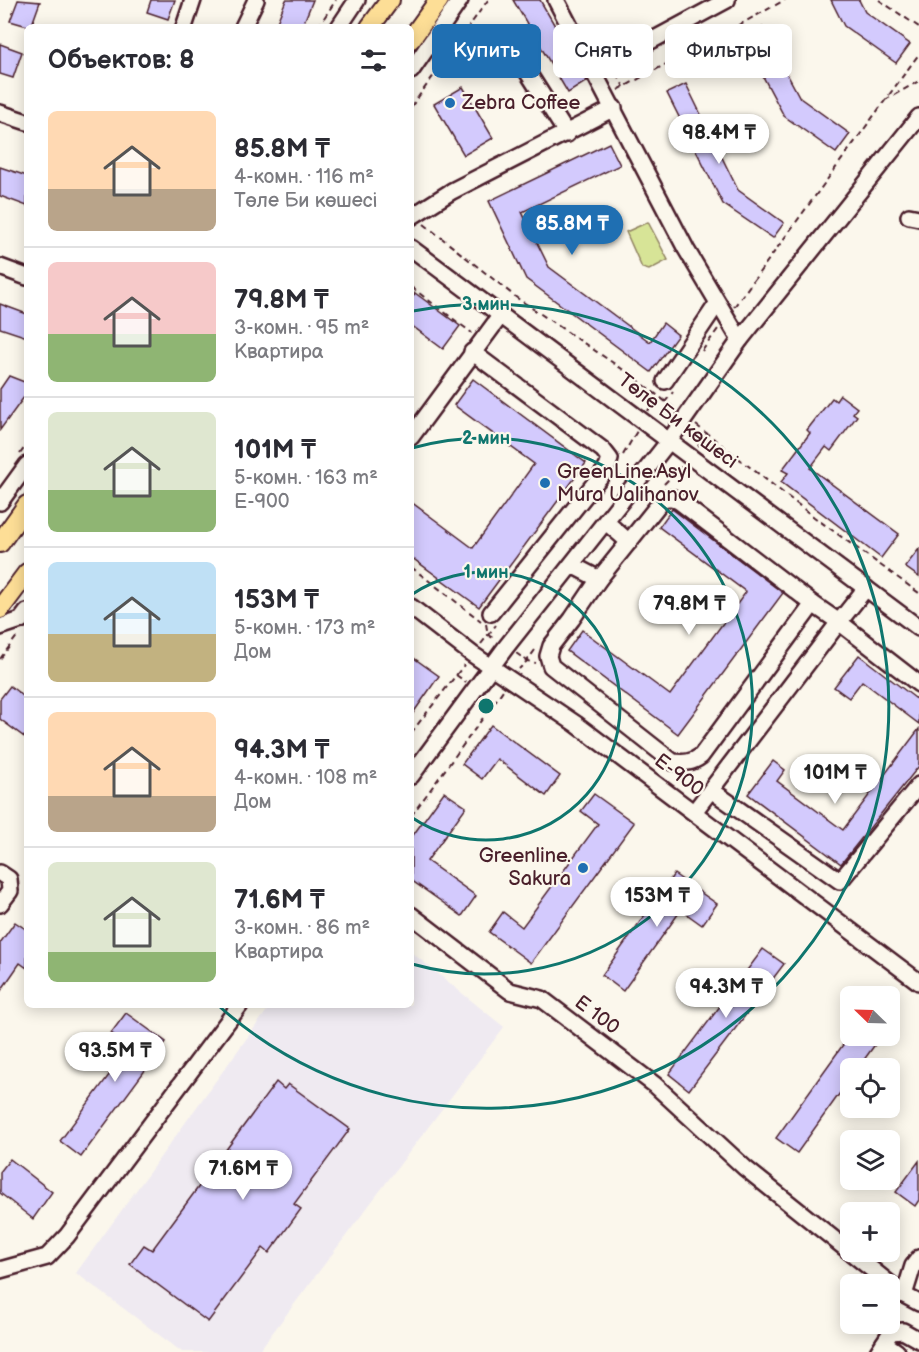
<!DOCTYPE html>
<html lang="ru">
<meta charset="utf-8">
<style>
:root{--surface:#fff;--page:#f2f2f3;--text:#2b2b33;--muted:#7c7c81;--line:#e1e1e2;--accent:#1f6fb2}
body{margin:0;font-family:"Balsamiq Sans",sans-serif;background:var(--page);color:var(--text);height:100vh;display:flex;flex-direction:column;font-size:22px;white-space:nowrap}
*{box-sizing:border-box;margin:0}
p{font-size:20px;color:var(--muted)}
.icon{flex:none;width:33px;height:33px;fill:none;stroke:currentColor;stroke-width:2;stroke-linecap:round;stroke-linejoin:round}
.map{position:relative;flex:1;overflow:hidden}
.drawer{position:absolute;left:24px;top:24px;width:390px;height:984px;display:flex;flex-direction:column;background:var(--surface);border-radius:9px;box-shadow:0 3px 15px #0003}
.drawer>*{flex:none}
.hud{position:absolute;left:432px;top:24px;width:396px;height:54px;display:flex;gap:12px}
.needle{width:39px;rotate:293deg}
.controls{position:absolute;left:840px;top:986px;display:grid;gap:12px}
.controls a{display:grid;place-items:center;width:60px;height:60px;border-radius:9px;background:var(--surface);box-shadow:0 3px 15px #0003;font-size:30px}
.price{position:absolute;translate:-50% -51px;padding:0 14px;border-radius:21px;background:#fff;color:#222;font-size:20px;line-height:39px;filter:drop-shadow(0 2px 3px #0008)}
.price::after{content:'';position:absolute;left:50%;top:36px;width:18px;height:14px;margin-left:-9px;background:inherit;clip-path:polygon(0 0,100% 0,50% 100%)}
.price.on{background:var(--accent);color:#fff}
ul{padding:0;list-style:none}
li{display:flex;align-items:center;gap:18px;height:150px;padding:0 24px}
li+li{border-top:2px solid var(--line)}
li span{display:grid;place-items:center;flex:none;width:168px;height:120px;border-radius:9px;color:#555}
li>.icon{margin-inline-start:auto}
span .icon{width:72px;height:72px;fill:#fffc;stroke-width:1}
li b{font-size:26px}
h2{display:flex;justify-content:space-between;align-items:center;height:72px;padding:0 24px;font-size:26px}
.chip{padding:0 21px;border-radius:9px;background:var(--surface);box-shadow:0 3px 15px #0003;font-size:21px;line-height:54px}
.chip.on{background:var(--accent);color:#fff}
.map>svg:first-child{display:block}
.built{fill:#efeaf1}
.green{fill:#d7e497;stroke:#908261;stroke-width:1.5}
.building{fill:#d3cafd;stroke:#4a1f2b;stroke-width:1.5}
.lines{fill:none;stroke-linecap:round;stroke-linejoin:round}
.minor-casing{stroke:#4a1f2b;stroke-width:20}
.major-casing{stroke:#4a1f2b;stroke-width:22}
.path{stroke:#4a1f2b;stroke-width:2;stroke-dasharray:6 4.5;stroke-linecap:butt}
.minor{stroke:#fbf7ec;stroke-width:15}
.major{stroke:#fdde96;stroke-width:18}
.ring{fill:none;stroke:#0f766e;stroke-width:3}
.poi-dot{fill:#1f6fb2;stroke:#fbf7ec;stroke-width:2}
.labels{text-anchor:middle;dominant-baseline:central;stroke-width:4.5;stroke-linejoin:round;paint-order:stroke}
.poi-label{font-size:20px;fill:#4a1f2b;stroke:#fbf7ec;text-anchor:start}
.street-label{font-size:20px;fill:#4a1f2b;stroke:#fbf7ec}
.centre{fill:#0f766e;stroke:#fbf7ec;stroke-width:3}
.ring-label{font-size:18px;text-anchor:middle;font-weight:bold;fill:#0f766e;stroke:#fbf7ec;stroke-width:4.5;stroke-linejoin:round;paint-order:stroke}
</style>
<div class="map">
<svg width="919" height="1352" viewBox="0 0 919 1352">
<rect width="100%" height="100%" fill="#fbf7ec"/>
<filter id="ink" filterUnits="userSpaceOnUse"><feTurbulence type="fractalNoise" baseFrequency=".0167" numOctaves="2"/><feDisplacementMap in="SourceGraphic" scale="12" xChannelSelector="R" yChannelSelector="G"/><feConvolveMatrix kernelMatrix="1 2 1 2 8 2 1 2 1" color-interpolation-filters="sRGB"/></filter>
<g filter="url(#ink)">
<!-- built -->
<path class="built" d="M411,952L504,1027L258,1352H182L76,1273L271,1005H411Z"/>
<!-- green -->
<path class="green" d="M648,222L668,260L649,270L642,268L626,232Z"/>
<!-- building -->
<g class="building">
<path d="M18,0L40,2L31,27L10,21Z"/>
<path d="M151,0H175L168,19L147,12Z"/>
<path d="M286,0H313L302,27H275Z"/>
<path d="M513,0H540L587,81L568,93Z"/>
<path d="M831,0H859L865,12L910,44L896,63L844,26Z"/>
<path d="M632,26L637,37L617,48L611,37Z"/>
<path d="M762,27L800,98L850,134L836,153L784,116L742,37Z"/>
<path d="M0,44L22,52L13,78L0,74Z"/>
<path d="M686,84L738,190L784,223L773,238L723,204L667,93Z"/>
<path d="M463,87L493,138L464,155L434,104Z"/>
<path d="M609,143L620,165L522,212L549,267L650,342L663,323L678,335L651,372L526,279L489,201Z"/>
<path d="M0,167L27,176V206L0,196Z"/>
<path d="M415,293L460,326L443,349L411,325V299Z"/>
<path d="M0,304L27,314V337L0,328Z"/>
<path d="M9,376L27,383V393L0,430V389Z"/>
<path d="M473,379L586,463L479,607L411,557V502L473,548L534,464L454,405Z"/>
<path d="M840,395L857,408L853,413L857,416L831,451L826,447L810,468L899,534L881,558L781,482L788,473L782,470L810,433L807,430L832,398L836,401Z"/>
<path d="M672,509L783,593L678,734L567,651L582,630L670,695L746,592L659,527Z"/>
<path d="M919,549V577L905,567Z"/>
<path d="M859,655L919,701V724L862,681L849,698L834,687Z"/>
<path d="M411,656L439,676L411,716Z"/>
<path d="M10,686L27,699V739L0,719V699Z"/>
<path d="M491,725L560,776L546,796L497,759L482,779L462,764Z"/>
<path d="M919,729V766L841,864L748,794L773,761L785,770L777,781L843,830Z"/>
<path d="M444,792L466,807L427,861L476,896L462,916L411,880V838Z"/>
<path d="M594,794L634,823L531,963L489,932L503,912L522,927L598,824L581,811Z"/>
<path d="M674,874L717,904L702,925L681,910L623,991L602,975Z"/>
<path d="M15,922L27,930V968L20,963L0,992V943Z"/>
<path d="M763,949L784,964L689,1090L669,1074Z"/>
<path d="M126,1013L166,1042L81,1157L60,1141L130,1047L111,1033Z"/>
<path d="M850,1035H882L858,1068H850V1079L797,1153L776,1138Z"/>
<path d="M276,1082L284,1089L288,1084L350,1129L294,1204L301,1209L269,1253L263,1248L208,1322L130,1264L144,1245L152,1250Z"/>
<path d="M10,1159L52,1192L33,1219L0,1193V1172Z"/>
<path d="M919,1161V1200L915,1206L896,1192Z"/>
</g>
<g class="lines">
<!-- minor casing -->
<g class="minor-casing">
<g id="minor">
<path d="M556,0L686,249L740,340"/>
<path d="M184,27L193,0"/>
<path d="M243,27L256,0"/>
<path d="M339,27L357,0"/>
<path d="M516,54L567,134"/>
<path d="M411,71L460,0"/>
<path d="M595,71L727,0"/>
<path d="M0,113L27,122"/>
<path d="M909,216L919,218"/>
<path d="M411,217L452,191L614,108"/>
<path d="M411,248L919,628"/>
<path d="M0,267L27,277"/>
<path d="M472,352L603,450L610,459L607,468L491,613"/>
<path d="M665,381L717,304"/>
<path d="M411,437L501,315"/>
<path d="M664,498H673L680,502L813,604L701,756C692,763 684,763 673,762L551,666L548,656L551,646L572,619L599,579Z"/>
<path d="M0,502L27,465"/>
<path d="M606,522L629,542"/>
<path d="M572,565L599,579"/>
<path d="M813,604L839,622L866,588"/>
<path d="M411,607L472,654L576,724L919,982"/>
<path d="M0,627L21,620L27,612"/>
<path d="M411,776L506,647L669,441L740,340L919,117"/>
<path d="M711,790L840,881L919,785"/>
<path d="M694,812L839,622L919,684"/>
<path d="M0,873L9,879L10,891L0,904"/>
<path d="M411,915L510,991L542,999L655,1085L745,1168L904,1295"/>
<path d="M919,1258L913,1266L904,1295L919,1303"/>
<path d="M0,1270L47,1257L67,1236L240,1005"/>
<path d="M884,1343L897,1352"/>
<path d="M878,1352L891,1332L903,1331L919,1340"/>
</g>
</g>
<!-- major casing -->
<g class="major-casing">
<g id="major">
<path d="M370,27L390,0"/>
<path d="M411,39L439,0"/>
<path d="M0,543L27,505"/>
<path d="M0,609L27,573"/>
</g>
</g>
<!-- path -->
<g class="path">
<path d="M879,0L919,27"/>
<path d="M318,27L336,0"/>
<path d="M617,74L624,87"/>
<path d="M618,90L785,0"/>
<path d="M885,100L919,81"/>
<path d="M411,107L488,0"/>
<path d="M424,224L517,298L634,377L675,409"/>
<path d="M411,287L472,333"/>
<path d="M734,307L919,54"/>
<path d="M702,351L718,329"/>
<path d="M665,402L673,392"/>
<path d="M648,411L657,394"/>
<path d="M696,425L814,517L919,593"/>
<path d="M698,446L707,434"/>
<path d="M20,454L27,444"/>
<path d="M623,455L637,431"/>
<path d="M664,484L681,467"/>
<path d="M411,567L481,621"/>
<path d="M486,624L488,635L496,625"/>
<path d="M481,644L488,635L496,640"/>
<path d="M535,650L527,661L536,663"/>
<path d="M516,653L527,661L519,669"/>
<path d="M0,659L18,635"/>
<path d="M456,675L466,682"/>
<path d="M485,696L494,703L503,690"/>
<path d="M411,733L464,665"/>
<path d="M411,816L494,703"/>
</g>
<!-- minor -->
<use href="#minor" class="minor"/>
<!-- major -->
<use href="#major" class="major"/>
</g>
</g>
<!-- distance rings -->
<g class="ring">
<path d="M411 595A134 134 0 1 1 411 817"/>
<path d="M412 448A268 268 0 1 1 412 964"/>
<path d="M413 311A402 402 0 1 1 220 1007"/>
</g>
<!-- markers -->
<g class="poi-dot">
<circle cx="450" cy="103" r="6"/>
<circle cx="545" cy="483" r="6"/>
<circle cx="583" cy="868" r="6"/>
</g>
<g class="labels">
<!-- poi labels -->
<g class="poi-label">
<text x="462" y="103">Zebra Coffee</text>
<text x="557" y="472">GreenLine.Asyl<tspan x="557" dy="23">Mura Ualihanov</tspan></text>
<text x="571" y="856" text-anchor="end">Greenline.<tspan x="571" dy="23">Sakura</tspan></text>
</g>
<!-- street labels -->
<g class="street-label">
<text transform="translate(678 421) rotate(37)">Төле Би көшесі</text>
<text transform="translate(679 775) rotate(37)">E-900</text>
<text transform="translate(597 1015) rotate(37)">E 100</text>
</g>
</g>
<circle cx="486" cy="706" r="9" class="centre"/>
<g class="ring-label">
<text x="486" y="310">3 мин</text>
<text x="486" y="444">2 мин</text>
<text x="486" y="578">1 мин</text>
</g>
</svg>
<div class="controls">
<a><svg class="needle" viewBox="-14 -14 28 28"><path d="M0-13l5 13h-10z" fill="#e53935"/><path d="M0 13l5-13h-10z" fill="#7c7c81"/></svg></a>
<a><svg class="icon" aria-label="locate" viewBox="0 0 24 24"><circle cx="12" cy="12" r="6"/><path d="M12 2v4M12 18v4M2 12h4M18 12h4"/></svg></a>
<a><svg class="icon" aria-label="layers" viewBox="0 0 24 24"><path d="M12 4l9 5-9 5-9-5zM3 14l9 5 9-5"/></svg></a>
<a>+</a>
<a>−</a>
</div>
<b class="price" style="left:719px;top:165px">98.4M ₸</b>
<b class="price on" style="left:572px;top:256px">85.8M ₸</b>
<b class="price" style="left:689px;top:636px">79.8M ₸</b>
<b class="price" style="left:835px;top:805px">101M ₸</b>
<b class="price" style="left:657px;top:928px">153M ₸</b>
<b class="price" style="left:726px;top:1019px">94.3M ₸</b>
<b class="price" style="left:115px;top:1083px">93.5M ₸</b>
<b class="price" style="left:243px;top:1201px">71.6M ₸</b>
<div class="hud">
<a class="chip on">Купить</a>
<a class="chip">Снять</a>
<a class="chip">Фильтры</a>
</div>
<section class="drawer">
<h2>Объектов: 8<svg class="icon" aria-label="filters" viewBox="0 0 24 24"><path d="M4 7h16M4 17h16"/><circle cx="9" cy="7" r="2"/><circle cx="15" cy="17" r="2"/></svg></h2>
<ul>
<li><span style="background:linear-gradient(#ffd9b3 65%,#b9a48a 0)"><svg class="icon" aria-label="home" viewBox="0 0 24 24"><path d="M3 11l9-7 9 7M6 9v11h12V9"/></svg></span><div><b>85.8M ₸</b><p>4-комн. · 116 m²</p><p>Төле Би көшесі</p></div></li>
<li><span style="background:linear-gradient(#f6c9c9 60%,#8fb573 0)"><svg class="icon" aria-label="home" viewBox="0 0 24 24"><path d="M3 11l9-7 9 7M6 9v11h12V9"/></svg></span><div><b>79.8M ₸</b><p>3-комн. · 95 m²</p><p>Квартира</p></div></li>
<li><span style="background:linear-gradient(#dfe7d0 65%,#8fb573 0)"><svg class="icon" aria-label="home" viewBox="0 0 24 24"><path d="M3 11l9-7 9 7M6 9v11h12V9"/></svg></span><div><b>101M ₸</b><p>5-комн. · 163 m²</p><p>E-900</p></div></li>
<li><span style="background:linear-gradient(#bfe0f5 60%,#c2b280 0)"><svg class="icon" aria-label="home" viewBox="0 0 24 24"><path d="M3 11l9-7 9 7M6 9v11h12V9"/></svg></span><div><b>153M ₸</b><p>5-комн. · 173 m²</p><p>Дом</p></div></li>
<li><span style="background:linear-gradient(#ffd9b3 70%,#b9a48a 0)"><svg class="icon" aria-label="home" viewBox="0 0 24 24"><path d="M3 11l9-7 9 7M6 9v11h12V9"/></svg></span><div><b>94.3M ₸</b><p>4-комн. · 108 m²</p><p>Дом</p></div></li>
<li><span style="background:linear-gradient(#dfe7d0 75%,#8fb573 0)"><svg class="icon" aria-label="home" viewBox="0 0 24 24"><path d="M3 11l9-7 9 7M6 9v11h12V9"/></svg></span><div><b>71.6M ₸</b><p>3-комн. · 86 m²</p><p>Квартира</p></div></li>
</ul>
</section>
</div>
